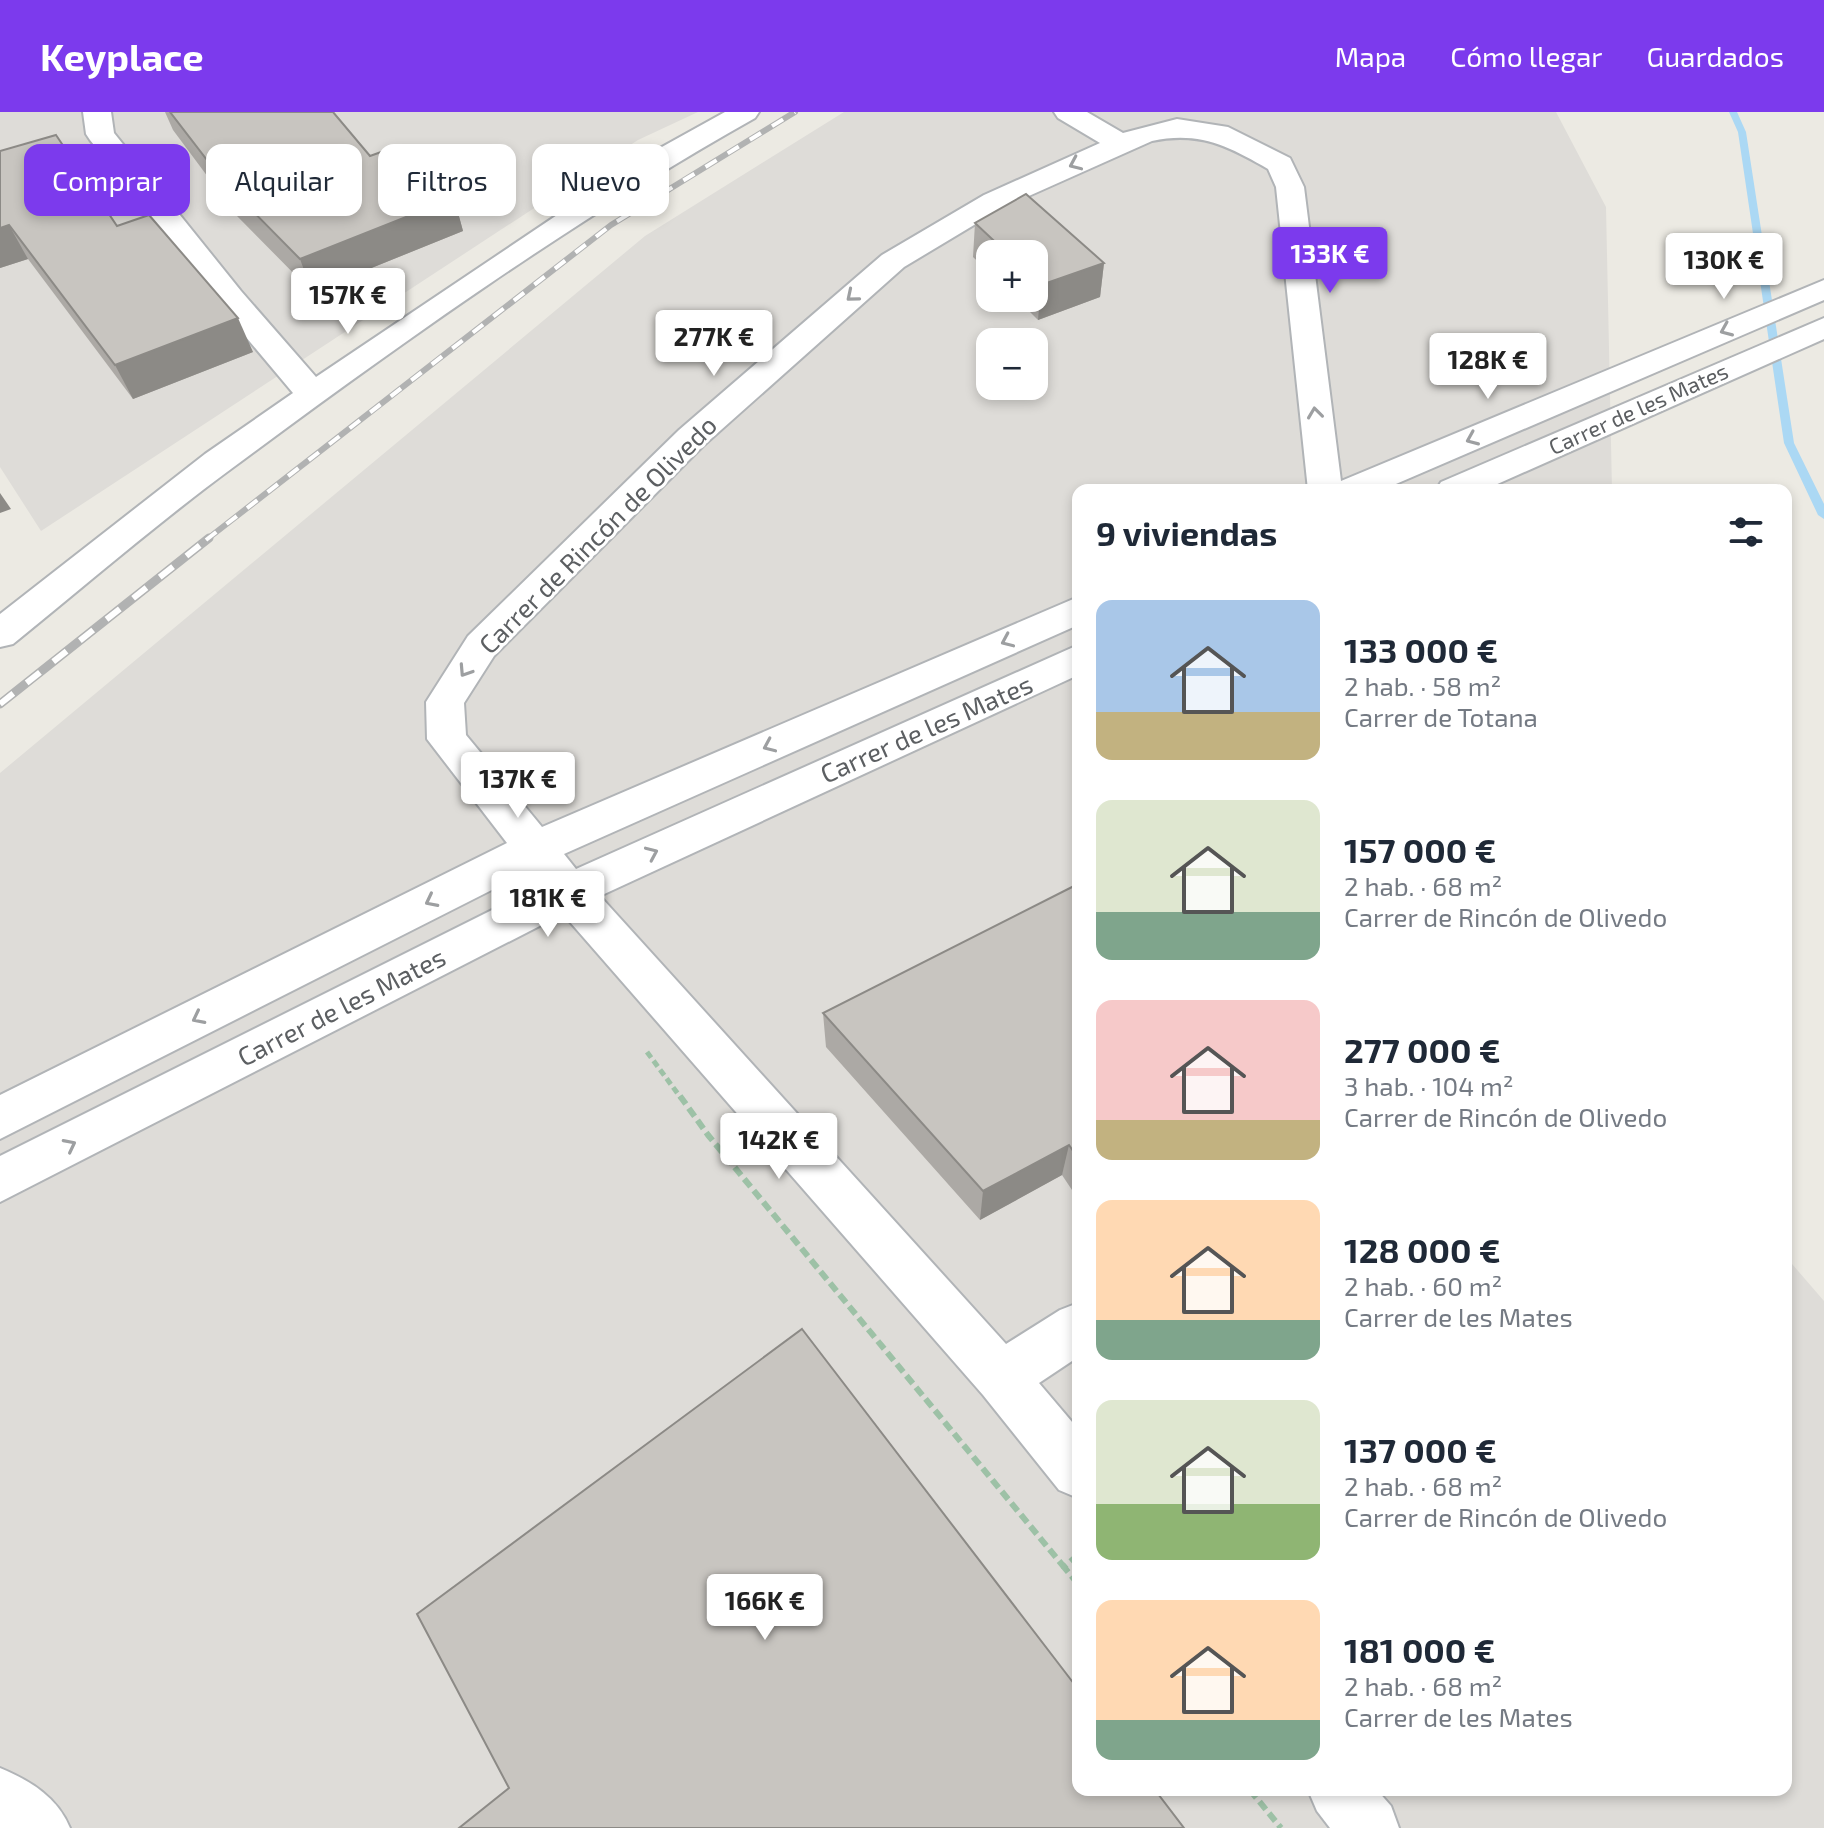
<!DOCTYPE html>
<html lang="es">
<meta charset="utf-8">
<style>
:root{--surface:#fff;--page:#f2f2f3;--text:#1f2937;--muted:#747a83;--accent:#7c3aed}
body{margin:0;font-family:"Exo 2",sans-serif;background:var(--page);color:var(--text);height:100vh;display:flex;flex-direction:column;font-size:30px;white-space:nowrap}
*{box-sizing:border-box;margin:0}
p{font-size:26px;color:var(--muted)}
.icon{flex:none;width:44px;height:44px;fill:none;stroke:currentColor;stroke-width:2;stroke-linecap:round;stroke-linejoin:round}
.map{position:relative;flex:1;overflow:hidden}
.details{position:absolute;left:1072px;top:372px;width:720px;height:1312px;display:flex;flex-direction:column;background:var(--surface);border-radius:16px;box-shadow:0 4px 12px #0003}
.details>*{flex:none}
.guide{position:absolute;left:24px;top:32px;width:760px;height:72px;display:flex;gap:16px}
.tools{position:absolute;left:976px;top:128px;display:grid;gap:16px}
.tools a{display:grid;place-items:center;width:72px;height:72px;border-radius:16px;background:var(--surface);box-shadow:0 4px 12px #0003;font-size:40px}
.price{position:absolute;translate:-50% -68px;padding:0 18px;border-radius:8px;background:#fff;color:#222;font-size:26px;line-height:52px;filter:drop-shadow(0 2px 4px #0008)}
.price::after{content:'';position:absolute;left:50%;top:48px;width:24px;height:18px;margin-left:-12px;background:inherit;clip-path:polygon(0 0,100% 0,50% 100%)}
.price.current{background:var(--accent);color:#fff}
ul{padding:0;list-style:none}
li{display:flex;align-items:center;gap:24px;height:200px;padding:0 24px}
li span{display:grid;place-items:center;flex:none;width:224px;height:160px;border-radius:16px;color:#555}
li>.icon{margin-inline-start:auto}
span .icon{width:96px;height:96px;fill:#fffc;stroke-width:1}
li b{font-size:34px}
h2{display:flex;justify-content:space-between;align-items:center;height:96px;padding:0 24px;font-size:34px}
.chip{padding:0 28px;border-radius:16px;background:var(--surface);box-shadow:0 4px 12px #0003;font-size:28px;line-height:72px}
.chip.current{background:var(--accent);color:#fff}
header{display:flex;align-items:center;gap:48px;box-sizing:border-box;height:112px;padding:0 40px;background:var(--accent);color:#fff}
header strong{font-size:38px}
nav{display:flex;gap:44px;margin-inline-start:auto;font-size:28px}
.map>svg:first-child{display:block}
.industrial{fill:#dedcd8;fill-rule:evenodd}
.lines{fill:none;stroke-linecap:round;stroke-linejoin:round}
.stream{fill:#abd8f4;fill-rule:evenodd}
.minor-casing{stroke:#b1b4b7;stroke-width:4}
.path-far1{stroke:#9dc1a6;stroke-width:5;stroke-dasharray:7 4;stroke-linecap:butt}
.path{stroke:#9dc1a6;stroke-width:6;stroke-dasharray:10 5;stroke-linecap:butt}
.minor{fill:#fff;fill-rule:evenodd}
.rail-far1-casing{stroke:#b1b2b2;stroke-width:6}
.rail-casing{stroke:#b1b2b2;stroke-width:9}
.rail-far1{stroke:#fff;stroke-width:4;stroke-dasharray:13;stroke-linecap:butt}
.rail{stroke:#fff;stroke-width:6;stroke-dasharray:17;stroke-linecap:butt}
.wall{fill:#aca9a5}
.shaded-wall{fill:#8c8a86}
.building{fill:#c8c5c0;stroke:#8c8a86;stroke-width:2}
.oneway{stroke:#9d9fa1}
.labels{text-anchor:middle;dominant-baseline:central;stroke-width:6;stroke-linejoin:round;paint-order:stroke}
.far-street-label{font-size:22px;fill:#5c5f62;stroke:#fff}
.street-label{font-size:26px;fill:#5c5f62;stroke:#fff}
</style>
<header>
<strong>Keyplace</strong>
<nav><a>Mapa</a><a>Cómo llegar</a><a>Guardados</a></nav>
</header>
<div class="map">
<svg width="1824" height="1716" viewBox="0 0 1824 1716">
<rect width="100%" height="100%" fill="#eceae3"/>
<!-- industrial -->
<g class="industrial">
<path d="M0,0H698L638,28L41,419L0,355Z"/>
<path d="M844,0H1556L1606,95L1612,378H1078V1678H1786V1145L1824,1189V1716H0V661L645,124ZM990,142H1034V186H990ZM990,230H1034V274H990Z"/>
</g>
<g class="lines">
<!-- stream -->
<path class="stream" d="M1729,0H1737L1746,20L1794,331L1824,392V407L1818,403L1784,331L1738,20Z"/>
<!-- minor casing -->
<g class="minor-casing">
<g id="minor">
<path d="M83,0H111L114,21L241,179L316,265L642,46L725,0H759L755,6C572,109 399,232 231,357C156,412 86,473 13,532L0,535V502L205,342L293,281L219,193L90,28L86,22Z"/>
<path d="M1054,0H1087L1123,21L1177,7L1228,15L1290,46L1304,75L1341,369L1824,168V188L1382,378H1308L1276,75L1268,57C1228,34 1199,19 1152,29L1004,95L904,155L703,334L494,544L464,591L466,623L542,715L1078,485V513L564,742L576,757L1078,533V563L600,784L1006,1232L1060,1198L1078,1191V1245L1039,1271L1078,1317V1386L1059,1378L983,1283L563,802L0,1090V1044L540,774L529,759L0,1027V983L507,731L427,627L426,590L468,524L679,318L882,143L984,83L1100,31L1058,6Z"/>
<path d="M1824,206V227L1484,378H1436L1441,370Z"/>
<path d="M0,1656C31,1669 57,1685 70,1716H0Z"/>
<path d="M1308,1678H1377L1391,1694L1399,1716H1330L1317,1699Z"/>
</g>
</g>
<!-- path-far1 -->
<path class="path-far1" d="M647,940L681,986"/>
<!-- path -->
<g class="path">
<path d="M680,984L708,1023L1064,1455"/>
<path d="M1078,1443L1064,1455L1078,1472"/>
<path d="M1250,1678L1281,1716"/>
</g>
<!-- minor -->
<use href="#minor" class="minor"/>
<!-- rail-far1 casing -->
<g class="rail-far1-casing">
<path id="rail-far1" d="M206,428L611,113L795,0"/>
</g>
<!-- rail casing -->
<g class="rail-casing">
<path id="rail" d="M0,592L209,426"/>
</g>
<!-- rail-far1 -->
<use href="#rail-far1" class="rail-far1"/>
<!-- rail -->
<use href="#rail" class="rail"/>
</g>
<!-- wall -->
<g class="wall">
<path d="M165,0H333L370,44L454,86L463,119L312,180L237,104L173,18Z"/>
<path d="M0,39L117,114L253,240L133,287L28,147L0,156Z"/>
<path d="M1026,82L1104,151L1100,185L1038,208L1016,186H1034V142H990V161L973,145L975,111Z"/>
<path d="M1078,772V1087L1062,1063L980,1108L826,935L823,901Z"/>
</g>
<!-- shaded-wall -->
<g class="shaded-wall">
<path d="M454,86L463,119L312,180L300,147Z"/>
<path d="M9,113L28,147L0,156V116Z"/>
<path d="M1104,151L1100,185L1038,208L1041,173Z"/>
<path d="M238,206L253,240L133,287L115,253Z"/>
<path d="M0,381L11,397L0,401Z"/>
<path d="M1069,1033L1062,1063L980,1108L983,1079Z"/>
</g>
<!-- building -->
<g class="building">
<path d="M170,0H333L370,44L395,35L454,86L300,147L224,70Z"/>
<path d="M56,23L117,114L149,103L238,206L115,253L9,113L0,116V39Z"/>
<path d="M1026,82L1104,151L1041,173L1034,166V142H1008L975,111Z"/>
<path d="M1078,772V1046L1069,1033L983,1079L823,901Z"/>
<path d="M802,1217L1078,1577V1678H1155L1184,1716H459L509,1676L417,1502Z"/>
</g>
<!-- one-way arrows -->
<defs><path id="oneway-chevron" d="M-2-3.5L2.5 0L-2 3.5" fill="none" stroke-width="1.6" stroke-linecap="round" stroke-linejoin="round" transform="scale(2)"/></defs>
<g class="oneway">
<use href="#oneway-chevron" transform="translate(1075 52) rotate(156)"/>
<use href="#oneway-chevron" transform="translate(852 184) rotate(140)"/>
<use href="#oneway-chevron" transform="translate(1726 218) rotate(157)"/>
<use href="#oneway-chevron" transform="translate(1315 301) rotate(-97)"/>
<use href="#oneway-chevron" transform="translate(1472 327) rotate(157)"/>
<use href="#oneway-chevron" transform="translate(1007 529) rotate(156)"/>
<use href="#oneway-chevron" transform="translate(465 559) rotate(123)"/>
<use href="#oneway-chevron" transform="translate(769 634) rotate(156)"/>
<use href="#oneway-chevron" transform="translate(652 741) rotate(-24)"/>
<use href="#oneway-chevron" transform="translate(431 789) rotate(153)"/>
<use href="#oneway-chevron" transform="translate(198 906) rotate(153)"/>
<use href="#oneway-chevron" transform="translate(70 1033) rotate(-27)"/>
</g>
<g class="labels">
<!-- far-street labels -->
<g class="far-street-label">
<text transform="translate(1638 296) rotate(-24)">Carrer de les Mates</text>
</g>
<!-- street labels -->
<g class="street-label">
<text transform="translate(597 422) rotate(-45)">Carrer de Rincón de Olivedo</text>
<text transform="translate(926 616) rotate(-24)">Carrer de les Mates</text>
<text transform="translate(341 894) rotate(-27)">Carrer de les Mates</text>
</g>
</g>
</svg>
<div class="tools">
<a>+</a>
<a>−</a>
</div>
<b class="price current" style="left:1330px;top:183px">133K €</b>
<b class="price" style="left:1724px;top:189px">130K €</b>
<b class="price" style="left:348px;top:224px">157K €</b>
<b class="price" style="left:714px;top:266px">277K €</b>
<b class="price" style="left:1488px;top:289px">128K €</b>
<b class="price" style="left:518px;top:708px">137K €</b>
<b class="price" style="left:548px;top:827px">181K €</b>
<b class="price" style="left:779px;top:1069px">142K €</b>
<b class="price" style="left:765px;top:1530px">166K €</b>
<div class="guide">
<a class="chip current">Comprar</a>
<a class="chip">Alquilar</a>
<a class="chip">Filtros</a>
<a class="chip">Nuevo</a>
</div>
<section class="details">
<h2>9 viviendas<svg class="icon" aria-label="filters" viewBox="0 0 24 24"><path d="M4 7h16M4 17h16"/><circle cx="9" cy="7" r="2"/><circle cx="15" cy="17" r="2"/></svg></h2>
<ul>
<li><span style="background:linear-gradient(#a9c7e8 70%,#c2b280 0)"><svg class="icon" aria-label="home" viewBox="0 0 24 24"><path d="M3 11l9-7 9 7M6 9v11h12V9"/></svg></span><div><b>133 000 €</b><p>2 hab. · 58 m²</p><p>Carrer de Totana</p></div></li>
<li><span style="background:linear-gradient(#dfe7d0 70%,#7fa58c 0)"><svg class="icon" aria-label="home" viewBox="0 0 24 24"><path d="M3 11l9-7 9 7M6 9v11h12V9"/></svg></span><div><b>157 000 €</b><p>2 hab. · 68 m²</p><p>Carrer de Rincón de Olivedo</p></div></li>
<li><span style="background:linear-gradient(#f6c9c9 75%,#c2b280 0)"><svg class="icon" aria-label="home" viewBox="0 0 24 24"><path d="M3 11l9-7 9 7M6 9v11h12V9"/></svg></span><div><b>277 000 €</b><p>3 hab. · 104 m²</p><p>Carrer de Rincón de Olivedo</p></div></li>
<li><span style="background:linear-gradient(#ffd9b3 75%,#7fa58c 0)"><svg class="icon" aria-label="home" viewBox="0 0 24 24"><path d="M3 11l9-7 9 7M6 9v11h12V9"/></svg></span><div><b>128 000 €</b><p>2 hab. · 60 m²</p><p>Carrer de les Mates</p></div></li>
<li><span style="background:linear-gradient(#dfe7d0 65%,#8fb573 0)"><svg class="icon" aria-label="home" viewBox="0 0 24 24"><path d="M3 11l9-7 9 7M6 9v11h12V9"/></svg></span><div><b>137 000 €</b><p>2 hab. · 68 m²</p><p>Carrer de Rincón de Olivedo</p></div></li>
<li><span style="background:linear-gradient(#ffd9b3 75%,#7fa58c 0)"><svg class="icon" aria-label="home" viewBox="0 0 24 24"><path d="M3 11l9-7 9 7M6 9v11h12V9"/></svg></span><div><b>181 000 €</b><p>2 hab. · 68 m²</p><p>Carrer de les Mates</p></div></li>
</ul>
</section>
</div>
